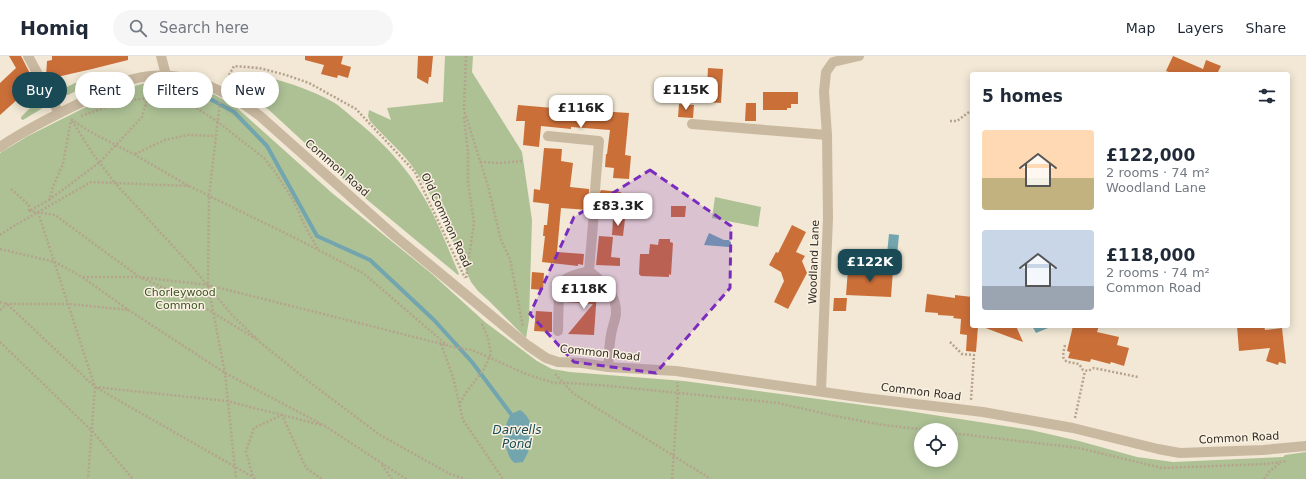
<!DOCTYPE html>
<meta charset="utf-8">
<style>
:root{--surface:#fff;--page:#f6f6f7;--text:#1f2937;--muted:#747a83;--line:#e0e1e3;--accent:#194a56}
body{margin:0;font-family:"DejaVu Sans",sans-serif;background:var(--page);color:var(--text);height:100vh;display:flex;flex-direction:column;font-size:15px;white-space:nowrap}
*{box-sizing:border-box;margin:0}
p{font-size:13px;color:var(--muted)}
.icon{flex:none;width:22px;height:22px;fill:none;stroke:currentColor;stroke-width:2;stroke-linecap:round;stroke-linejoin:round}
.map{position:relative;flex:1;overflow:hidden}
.panel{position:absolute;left:970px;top:16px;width:320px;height:256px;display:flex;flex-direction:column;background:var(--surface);border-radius:4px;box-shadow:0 2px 10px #0003}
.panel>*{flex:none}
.hud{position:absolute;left:12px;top:16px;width:380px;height:36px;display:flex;gap:8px}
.tools{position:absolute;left:914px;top:367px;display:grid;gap:8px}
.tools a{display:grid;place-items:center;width:44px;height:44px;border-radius:50%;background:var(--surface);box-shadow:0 2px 10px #0003;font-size:20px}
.price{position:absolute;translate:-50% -34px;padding:0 9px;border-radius:8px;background:#fff;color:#222;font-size:13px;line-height:26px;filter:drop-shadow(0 1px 2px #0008)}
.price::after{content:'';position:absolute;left:50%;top:24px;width:12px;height:9px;margin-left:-6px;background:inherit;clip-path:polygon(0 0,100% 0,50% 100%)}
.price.current{background:var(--accent);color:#fff}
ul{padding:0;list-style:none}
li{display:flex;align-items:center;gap:12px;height:100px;padding:0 12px}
li span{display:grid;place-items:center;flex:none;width:112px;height:80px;border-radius:4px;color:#555}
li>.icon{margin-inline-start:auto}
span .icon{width:48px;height:48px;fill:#fffc;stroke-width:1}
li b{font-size:17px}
h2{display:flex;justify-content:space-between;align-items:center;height:48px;padding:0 12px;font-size:17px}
.tag{padding:0 14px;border-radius:18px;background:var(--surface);box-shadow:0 2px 10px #0003;font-size:14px;line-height:36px}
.tag.current{background:var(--accent);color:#fff}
header{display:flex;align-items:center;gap:24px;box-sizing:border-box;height:56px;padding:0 20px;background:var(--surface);border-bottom:1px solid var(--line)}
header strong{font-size:19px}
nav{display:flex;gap:22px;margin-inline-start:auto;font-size:14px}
.search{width:280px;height:36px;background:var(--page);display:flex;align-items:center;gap:10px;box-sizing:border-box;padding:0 14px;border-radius:22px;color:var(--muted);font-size:15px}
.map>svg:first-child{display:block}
.green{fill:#adc195;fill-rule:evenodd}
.water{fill:#73a5af}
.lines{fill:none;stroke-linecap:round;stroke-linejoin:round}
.stream{stroke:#73a5af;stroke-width:4}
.building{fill:#cb6f39}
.minor-tunnel{stroke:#ccc2b2;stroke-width:10;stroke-dasharray:10 5;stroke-linecap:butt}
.path{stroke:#b5a38c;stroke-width:2.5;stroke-dasharray:2 2;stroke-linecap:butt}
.minor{stroke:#cab9a1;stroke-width:10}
.marked{fill:#7b2cbf;fill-opacity:0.2;stroke:#7b2cbf;stroke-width:3;stroke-dasharray:8 5;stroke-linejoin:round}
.labels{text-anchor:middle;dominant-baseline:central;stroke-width:3;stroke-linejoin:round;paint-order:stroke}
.street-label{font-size:11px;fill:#342b24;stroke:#f9f1e1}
.park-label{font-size:11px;fill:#3d5327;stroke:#f9f1e1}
.water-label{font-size:12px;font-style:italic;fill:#194a56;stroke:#f9f1e1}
</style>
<header>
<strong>Homiq</strong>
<div class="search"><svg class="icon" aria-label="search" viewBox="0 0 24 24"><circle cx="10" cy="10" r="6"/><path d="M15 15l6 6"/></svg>Search here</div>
<nav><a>Map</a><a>Layers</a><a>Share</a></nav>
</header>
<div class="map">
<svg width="1306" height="423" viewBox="0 0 1306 423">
<rect width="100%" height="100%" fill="#f2e8d5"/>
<!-- green -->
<g class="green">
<path d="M445,0H473L472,16L522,96L532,164L529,264L526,282L488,244L478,235L471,226C454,189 439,150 417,117C404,97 385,82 370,65L368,60L369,54L391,64L387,52L443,46Z"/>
<path d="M244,17C273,21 307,32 333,46C340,50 346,56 352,61C378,82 403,106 420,135C436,160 447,190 459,218L458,219L359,137L269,54L233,28L234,22Z"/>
<path d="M91,24H93L94,26L68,39L63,37V33L75,27Z"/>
<path d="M172,25L192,30L215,39L237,52L332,137L432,218L485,266L537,305L552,313L570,316L684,325L908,355L1031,374L1079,385L1137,401L1173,406L1283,401L1285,399L1306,396V423H0V97L28,80L118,35L138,29L150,26ZM921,374H951V404H921Z"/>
<path d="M44,42L48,44L46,50L23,64L21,63V61L35,47Z"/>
<path d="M715,141L761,151L758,171L712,162Z"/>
</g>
<!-- water -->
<g class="water">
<path d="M709,177L724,184H729L730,186H731V189L729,191L704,189Z"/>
<path d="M889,178L899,179L897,199L887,198Z"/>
<path d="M1032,270H1053L1036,277Z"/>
<path d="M520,354C538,365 532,392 523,406L515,407C510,404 509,400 507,394C502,381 504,370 511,358Z"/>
</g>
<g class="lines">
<!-- stream -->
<path class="stream" d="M147,24L159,29L203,39L234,56L267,90L317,180L370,204L434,264L472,306L511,358"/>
</g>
<!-- building -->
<g class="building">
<path d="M9,0H21L36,29L28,34L0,59V27L16,12Z"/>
<path d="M52,0H128V4L92,13L48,23L46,20L47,5L52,4Z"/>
<path d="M305,0H343L341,8L351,11L348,22L338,19L337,22L321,18L324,9L305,4Z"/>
<path d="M418,0H433L431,21H429L428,28L417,22Z"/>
<path d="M1173,0L1203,13L1206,4L1221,10L1217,18H1174L1166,15Z"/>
<path d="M708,12L723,13L721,47L691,45L692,32L707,33Z"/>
<path d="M763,36H798V48H791V52H787V54H763Z"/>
<path d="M554,46L590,50L589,52L599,53V55L629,57L625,99L631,100L629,123L613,122L614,112L605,111L606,98H607L610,74L571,71V73L541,70L539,91L523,89L525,65H516L518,49L553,52Z"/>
<path d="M746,47H756V65H745Z"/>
<path d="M679,48L694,49L693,62L678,61Z"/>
<path d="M544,92L562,93L561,105L573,107L570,131L589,133V137L594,140H598L601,134L621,136L619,159L600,157V153L595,150H591L588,154L561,152L557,196L584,198L583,209L578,208V210L542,206L545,180H543L544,169H547L549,148L533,146L534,133L540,134Z"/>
<path d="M671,150H686L685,161H671Z"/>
<path d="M613,162L625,163L623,180L612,179Z"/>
<path d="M792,169L806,176L796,196L805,200L802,205L807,217L788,253L774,246L784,225L781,216L769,209L776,196L778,197Z"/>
<path d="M599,180L613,181L611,201L620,202V210L596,209Z"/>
<path d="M659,183H670V186L673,187L671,219L669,218V221L641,220L639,218L640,198H649L650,188L658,189Z"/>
<path d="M866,212L893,214L891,241L846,239L848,213L866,214Z"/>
<path d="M532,216L544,217L543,234L531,233Z"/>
<path d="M565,233L597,235L594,279L568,278L593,248L565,246Z"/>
<path d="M927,238L955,242V239L972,241V270H978L976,296L966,295L967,279L960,278L961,263L953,262L954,260L938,259V257L925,256Z"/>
<path d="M834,242H847L846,255H833Z"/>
<path d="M536,255L552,256V276L534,275Z"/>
<path d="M983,270H1016L1023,286L983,271Z"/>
<path d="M1073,270H1099L1097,276L1119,281L1117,289L1129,292L1124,310L1111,306L1110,308L1091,303L1090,306L1068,302L1070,296L1067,295Z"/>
<path d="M1237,270H1264L1265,274L1282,272L1286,308L1279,306L1278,309L1266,305L1270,292L1239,295Z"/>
</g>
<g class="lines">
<!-- minor-tunnel -->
<path class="minor-tunnel" d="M594,156L595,134"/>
<!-- path -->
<g class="path">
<path d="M466,0L464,54L488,130L501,184L510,203L523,271"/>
<path d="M225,26L234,10L259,12L286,19L309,27L356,53L415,116L465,222"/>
<path d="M220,46L209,140L208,229L225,317L236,423"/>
<path d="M81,60L121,46L148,42H169L192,49L218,66L265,103L275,116L293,144L306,172L318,193"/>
<path d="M464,61L468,96V126L474,166L466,223"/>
<path d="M71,63L87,74L135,99L189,130L289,179L363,217L448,290L472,294L486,300L526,318L554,327H569L610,330L778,347L835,360L883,369L928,374"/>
<path d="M72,65L93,98L115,127L189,130"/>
<path d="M950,65H957L969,56H972"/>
<path d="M135,98L165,84L188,79L216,80"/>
<path d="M480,106L499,107L523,105"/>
<path d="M11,133L29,149V155L49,144L54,128L63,108L71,64"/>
<path d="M49,144L100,106L142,61L151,31"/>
<path d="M29,155L55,159L138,220"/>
<path d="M38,156L95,331L88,423"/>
<path d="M0,179L12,171L91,126L115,127L194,213L232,259L261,287L312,328L380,379L450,418L465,423"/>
<path d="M0,193L55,206L82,221L130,255L225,317L325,370L406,423"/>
<path d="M83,221H139L208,229L446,289"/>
<path d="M142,222L197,247L256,283"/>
<path d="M0,246L7,248L95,331L227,345L321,369"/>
<path d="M0,254L7,248H69L129,254"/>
<path d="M0,286L92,375L133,423"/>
<path d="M950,286L962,298L974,299L971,344"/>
<path d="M441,288L453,321L463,364L503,423"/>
<path d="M1065,289C1061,306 1063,305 1079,308L1083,314L1088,315L1094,312L1138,321"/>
<path d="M555,318L574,338L711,423"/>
<path d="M97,332L253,421"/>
<path d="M460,347L465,338L484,313L491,298L488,282L481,266"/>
<path d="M1075,362L1085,315"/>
<path d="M951,377L1079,392L1162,412L1267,408L1287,405"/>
<path d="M382,409L392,423"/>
<path d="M255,423L253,421L246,395L254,372L282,359L306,412L322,423"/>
<path d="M672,423L678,336L677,326"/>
<path d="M1264,423L1269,416L1281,406"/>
</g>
<!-- minor -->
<g class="minor">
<path d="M28,0L59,57"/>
<path d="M161,0L166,19"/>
<path d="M692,68L827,79"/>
<path d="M548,80L599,85L595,134"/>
<path d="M0,91C25,74 53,60 80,47C94,40 107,33 121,27C172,7 220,30 260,60L396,181L527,289L546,302L558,306L582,307L608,311L676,315L865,342L983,356L1073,372L1158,393L1180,397L1263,394L1306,390"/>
<path d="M589,215C603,226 617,238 616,258C615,265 612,272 611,279C609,290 609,300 608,311"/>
<path d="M558,275L559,231C563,220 579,218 589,215L594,156"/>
<path d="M821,335L828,162L827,79L824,36L826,16L833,6L859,0"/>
</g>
</g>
<!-- marked area -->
<path class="marked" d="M650,114L731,170L730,232L656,317L574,306L530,258L574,161Z"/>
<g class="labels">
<!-- street labels -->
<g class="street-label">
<text transform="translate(337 112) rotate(41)">Common Road</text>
<text transform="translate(446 164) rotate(65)">Old Common Road</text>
<text transform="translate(814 206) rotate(-88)">Woodland Lane</text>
<text transform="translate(600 297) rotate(6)">Common Road</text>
<text transform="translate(921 336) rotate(7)">Common Road</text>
<text transform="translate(1239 382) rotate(-3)">Common Road</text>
</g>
<!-- park labels -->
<g class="park-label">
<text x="180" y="236">Chorleywood<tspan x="180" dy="13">Common</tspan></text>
</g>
<!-- water labels -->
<g class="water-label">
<text x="517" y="374">Darvells<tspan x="517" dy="14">Pond</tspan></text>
</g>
</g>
</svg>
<div class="tools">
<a><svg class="icon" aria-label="locate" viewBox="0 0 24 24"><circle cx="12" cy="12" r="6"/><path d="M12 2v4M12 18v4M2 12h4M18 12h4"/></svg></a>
</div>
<b class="price" style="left:686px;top:55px">£115K</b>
<b class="price" style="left:581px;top:73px">£116K</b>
<b class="price" style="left:618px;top:171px">£83.3K</b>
<b class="price current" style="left:870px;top:227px">£122K</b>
<b class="price" style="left:584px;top:254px">£118K</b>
<div class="hud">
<a class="tag current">Buy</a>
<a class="tag">Rent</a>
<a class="tag">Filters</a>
<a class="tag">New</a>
</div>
<section class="panel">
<h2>5 homes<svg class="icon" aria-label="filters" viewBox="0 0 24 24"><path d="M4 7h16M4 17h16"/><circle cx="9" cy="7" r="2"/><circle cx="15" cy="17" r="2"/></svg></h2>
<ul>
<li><span style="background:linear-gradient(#ffd9b3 60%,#c2b280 0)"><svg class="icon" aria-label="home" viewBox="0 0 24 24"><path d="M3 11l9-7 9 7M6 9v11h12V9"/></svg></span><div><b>£122,000</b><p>2 rooms · 74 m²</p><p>Woodland Lane</p></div></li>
<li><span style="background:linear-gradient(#c9d6e8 70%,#9aa5b1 0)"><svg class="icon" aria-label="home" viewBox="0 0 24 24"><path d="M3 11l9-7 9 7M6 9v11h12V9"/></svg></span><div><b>£118,000</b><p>2 rooms · 74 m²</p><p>Common Road</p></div></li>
</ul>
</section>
</div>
